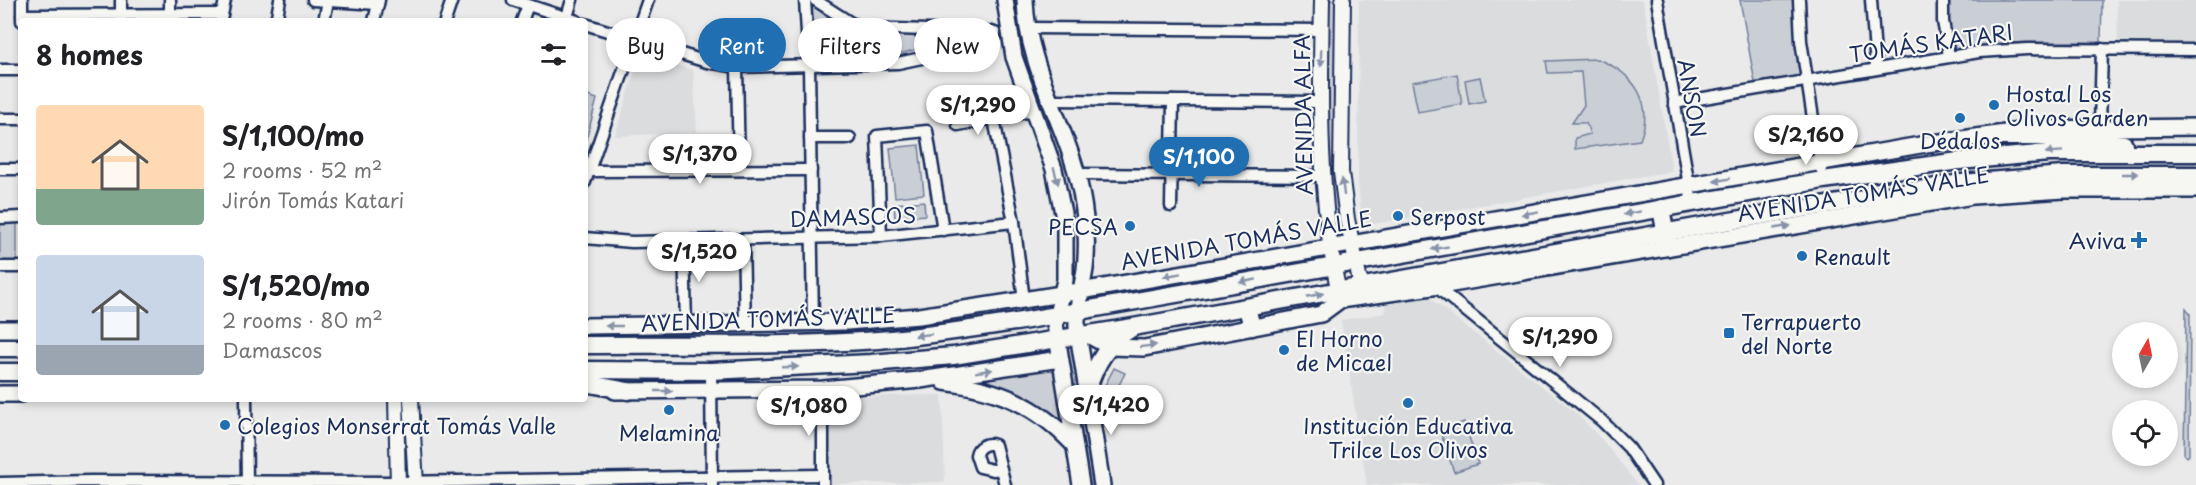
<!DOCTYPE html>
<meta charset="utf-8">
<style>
:root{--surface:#fff;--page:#f6f6f6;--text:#202124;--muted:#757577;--accent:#1f6fb2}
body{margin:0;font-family:"Playpen Sans",sans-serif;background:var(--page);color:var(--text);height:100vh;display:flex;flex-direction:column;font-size:22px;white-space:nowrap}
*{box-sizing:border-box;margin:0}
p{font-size:20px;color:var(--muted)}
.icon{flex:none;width:33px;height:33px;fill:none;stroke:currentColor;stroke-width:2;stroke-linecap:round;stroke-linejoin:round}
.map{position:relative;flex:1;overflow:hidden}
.details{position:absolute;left:18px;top:18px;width:570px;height:384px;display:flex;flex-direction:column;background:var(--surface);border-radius:6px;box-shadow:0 3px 9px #0003}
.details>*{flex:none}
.banner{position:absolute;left:606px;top:18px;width:570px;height:54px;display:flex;gap:12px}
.needle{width:39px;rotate:9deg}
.fabs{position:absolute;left:2112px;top:322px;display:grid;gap:12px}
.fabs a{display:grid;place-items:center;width:66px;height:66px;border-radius:50%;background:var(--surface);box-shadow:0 3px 9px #0003;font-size:30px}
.price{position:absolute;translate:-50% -51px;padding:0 14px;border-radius:21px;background:#fff;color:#222;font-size:20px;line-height:39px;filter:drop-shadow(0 2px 3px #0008)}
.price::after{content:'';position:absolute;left:50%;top:36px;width:18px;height:14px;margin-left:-9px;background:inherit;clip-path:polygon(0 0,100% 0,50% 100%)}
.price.active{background:var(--accent);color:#fff}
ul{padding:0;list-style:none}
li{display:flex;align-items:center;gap:18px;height:150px;padding:0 18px}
li span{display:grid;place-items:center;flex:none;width:168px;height:120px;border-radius:6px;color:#555}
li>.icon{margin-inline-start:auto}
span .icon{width:72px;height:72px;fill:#fffc;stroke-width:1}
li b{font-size:26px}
h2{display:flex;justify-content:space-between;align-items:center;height:72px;padding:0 18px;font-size:26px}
.tag{padding:0 21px;border-radius:27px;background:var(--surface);box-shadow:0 3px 9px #0003;font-size:21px;line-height:54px}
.tag.active{background:var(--accent);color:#fff}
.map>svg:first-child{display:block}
.built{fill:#dadcde}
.green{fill:#caced5;stroke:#727e9a;stroke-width:1.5}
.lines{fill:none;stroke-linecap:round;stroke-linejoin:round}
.minor-casing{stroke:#1b2f5e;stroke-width:15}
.tertiary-casing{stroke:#1b2f5e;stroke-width:18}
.secondary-casing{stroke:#1b2f5e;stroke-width:20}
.primary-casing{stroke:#1b2f5e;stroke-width:21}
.minor{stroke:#f6f6f2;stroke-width:10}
.tertiary{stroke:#f6f6f2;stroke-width:14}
.secondary{stroke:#f6f6f2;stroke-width:15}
.primary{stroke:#f6f6f2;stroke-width:16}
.oneway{fill:#8892a8}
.poi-dot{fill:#1f6fb2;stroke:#f6f6f2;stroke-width:2}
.labels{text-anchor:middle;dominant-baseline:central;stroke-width:4.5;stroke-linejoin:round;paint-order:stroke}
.street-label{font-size:21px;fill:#1b2f5e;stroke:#f6f6f2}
.poi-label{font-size:21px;fill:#1b2f5e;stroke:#f6f6f2;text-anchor:start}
</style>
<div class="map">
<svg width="2196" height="485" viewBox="0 0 2196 485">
<rect width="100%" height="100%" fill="#e9eae9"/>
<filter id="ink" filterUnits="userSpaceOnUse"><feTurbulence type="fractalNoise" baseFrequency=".0167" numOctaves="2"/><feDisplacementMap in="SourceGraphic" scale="12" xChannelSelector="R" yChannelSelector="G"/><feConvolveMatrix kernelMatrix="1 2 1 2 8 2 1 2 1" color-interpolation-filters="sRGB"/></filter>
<g filter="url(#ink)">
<!-- built -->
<g class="built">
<path d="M1359,0H1643L1672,171L1362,226L1358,182Z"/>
<path d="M2117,0H2196V42H2118Z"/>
<path d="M640,55L693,70L697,132L615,136Z"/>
<path d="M1428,297L1576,413L1603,441L1638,485H1367L1341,320L1386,313L1385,305Z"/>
<path d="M942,395L945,482L828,484V397Z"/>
</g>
<!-- green -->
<g class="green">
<path d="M1326,0H1338L1344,233L1340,236L1335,233L1325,176Z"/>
<path d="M1740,0H1794L1800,76L1755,83Z"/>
<path d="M1949,0H2102L2101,42L1999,43L1954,49L1949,26Z"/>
<path d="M812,5L831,20L856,35H970L903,53L814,57Z"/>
<path d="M1597,59C1633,72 1655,102 1640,140L1575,149V138L1590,134L1586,123H1572L1584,105L1581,72L1548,73L1546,61Z"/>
<path d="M1457,74L1462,104L1418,112L1412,82Z"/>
<path d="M1480,77L1485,101L1469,104L1465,80Z"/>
<path d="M585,95L597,99L586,140L585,139Z"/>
<path d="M919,145L924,194L895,197L890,148Z"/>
<path d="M924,201L925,215L895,218L894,204Z"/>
<rect x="0" y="221" width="17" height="42"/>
<path d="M2186,308L2190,313L2189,455L2187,457L2184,455Z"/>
<path d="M1072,345L1096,485H1087L1063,346Z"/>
<path d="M1054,367L1066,427L966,379Z"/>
<path d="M1114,368L1125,373L1114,395L1103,389Z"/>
<path d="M1464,422L1478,464L1454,472L1440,431Z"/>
</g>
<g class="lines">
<!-- minor casing -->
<g class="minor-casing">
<g id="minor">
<path d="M121,0V21"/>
<path d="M170,0V15"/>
<path d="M313,0L378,4"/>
<path d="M513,0L577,21"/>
<path d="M805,0L809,66L813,323"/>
<path d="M815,0L851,23L863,28L992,32"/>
<path d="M1657,0L1692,203"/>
<path d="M1799,0L1801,41L1821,169"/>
<path d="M1871,0L1876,68"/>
<path d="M1943,0V21L1949,56"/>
<path d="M22,15L222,14"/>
<path d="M567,17L572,0"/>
<path d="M221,20L225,0"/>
<path d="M22,21V0"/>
<path d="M276,21L280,0"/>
<path d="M324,21L328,1"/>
<path d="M374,21L379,0"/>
<path d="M445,21L452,0"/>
<path d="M522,21L528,5"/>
<path d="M585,24L707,62L737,67L898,63L931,56L995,33"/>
<path d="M1027,28L1322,30"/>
<path d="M737,67L739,170"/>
<path d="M0,70H21"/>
<path d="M1049,100L1321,102"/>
<path d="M1674,103L1979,52L2027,49L2196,50"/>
<path d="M0,119H21"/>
<path d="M994,119L1014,222L1024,300"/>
<path d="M958,125L1032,111"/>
<path d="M2100,126L2102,49"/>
<path d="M810,138H850"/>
<path d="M0,169H21"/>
<path d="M589,171L811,170"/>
<path d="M1077,174L1322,176"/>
<path d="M585,182L648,0"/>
<path d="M1171,206L1173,101"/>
<path d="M0,218L21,217"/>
<path d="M881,236L877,136L927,131L943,230"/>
<path d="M585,238L632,242L881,236L1014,222"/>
<path d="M743,240L745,325"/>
<path d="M684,241L686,326"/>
<path d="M0,267H21"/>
<path d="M1434,285L1602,421L1629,448L1654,485"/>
<path d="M711,371L712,485"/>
<path d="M823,389V485"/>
<path d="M246,399L247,485"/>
<path d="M1001,469L993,470L980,467L976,455C977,447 986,442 995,445L1005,485"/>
<path d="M0,483L91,481L398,482L823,475"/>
</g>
</g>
<!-- tertiary casing -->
<g class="tertiary-casing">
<g id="tertiary">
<path d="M1322,0C1320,101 1318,200 1340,298"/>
<path d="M1343,0L1341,172L1347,219L1363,296"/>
<path d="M396,399L398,485"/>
<path d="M411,399L416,485"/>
</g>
</g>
<!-- secondary casing -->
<g class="secondary-casing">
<g id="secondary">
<path d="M1005,0L1014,57L1054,169L1065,223V280L1055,324L1081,485"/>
<path d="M1025,0C1027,69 1068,126 1081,192C1086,217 1088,243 1085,269C1082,289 1076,307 1077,327L1102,485"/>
<path d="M585,326L847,322L919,316L1081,291L1926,144L2034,129L2196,127"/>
<path d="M0,329H21"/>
<path d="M1086,334L1110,347L1144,348L1321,314L1340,300L1446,285L1973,196L2064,190H2196"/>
<path d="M944,382C999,389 1037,405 1074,445"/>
<path d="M615,391L823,389L920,380L1060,359"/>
<path d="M0,394H21"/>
</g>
</g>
<!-- primary casing -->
<g class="primary-casing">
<g id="primary">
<path d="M1983,137H2060L2124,144"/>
<path d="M1872,198L1897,207"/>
<path d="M1661,208L1668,247"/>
<path d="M1247,308L1252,327"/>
<path d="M585,345C682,344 781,347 878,340C928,336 978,328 1028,320L1823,180L1959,161L2049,153H2196"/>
<path d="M0,348H21"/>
<path d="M585,370L711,371L871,363L953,356L1133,327L1730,221L1961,183L2063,175H2196"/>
<path d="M0,372H21"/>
<path d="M585,383L628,391"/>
<path d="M1087,392C1094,366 1108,342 1132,328"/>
</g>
</g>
<!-- minor -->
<use href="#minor" class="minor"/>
<!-- tertiary -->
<use href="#tertiary" class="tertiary"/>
<!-- secondary -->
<use href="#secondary" class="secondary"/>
<!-- primary -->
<use href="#primary" class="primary"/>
</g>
<!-- one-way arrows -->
<defs><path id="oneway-solid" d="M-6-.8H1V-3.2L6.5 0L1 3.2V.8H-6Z" transform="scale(1.5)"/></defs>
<g class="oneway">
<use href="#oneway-solid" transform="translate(1321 58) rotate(91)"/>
<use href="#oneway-solid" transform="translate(2054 152) rotate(176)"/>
<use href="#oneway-solid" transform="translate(2130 174)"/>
<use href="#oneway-solid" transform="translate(1056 176) rotate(75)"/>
<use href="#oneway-solid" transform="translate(1722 180) rotate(170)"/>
<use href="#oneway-solid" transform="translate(1343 187) rotate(-97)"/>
<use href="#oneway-solid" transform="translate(1530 213) rotate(170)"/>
<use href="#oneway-solid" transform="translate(1632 213) rotate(170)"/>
<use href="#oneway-solid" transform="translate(1782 227) rotate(-10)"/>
<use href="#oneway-solid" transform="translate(1440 248) rotate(170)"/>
<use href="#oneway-solid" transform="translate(1172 275) rotate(170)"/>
<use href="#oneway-solid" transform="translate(1248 281) rotate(170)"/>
<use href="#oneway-solid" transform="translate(1315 295) rotate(-11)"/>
<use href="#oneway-solid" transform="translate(614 326) rotate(180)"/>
<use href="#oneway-solid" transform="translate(923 335) rotate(174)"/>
<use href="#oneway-solid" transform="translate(1148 346) rotate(-7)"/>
<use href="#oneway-solid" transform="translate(790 367) rotate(-2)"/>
<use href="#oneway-solid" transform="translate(984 371) rotate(-9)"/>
<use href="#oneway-solid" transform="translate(664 391)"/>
</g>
</g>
<!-- markers -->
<g class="poi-dot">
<circle cx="1994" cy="105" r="6"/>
<circle cx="1960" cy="118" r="6"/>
<circle cx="1398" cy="216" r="6"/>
<circle cx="1130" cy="226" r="6"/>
<path d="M2136 231h6v6h6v6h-6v6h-6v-6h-6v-6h6z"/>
<circle cx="1802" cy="256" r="6"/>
<rect x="1723" y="327" width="12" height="12" rx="3"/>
<circle cx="1284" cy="350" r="6"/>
<circle cx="1408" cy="403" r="6"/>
<circle cx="669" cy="410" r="6"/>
<circle cx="225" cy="425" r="6"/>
</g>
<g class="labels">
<!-- street labels -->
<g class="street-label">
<text transform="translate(1931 42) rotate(-8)">TOMÁS KATARI</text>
<text transform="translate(1693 98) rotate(80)">ANSON</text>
<text transform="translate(1302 115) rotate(-91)">AVENIDA ALFA</text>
<text transform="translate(1863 193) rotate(-9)">AVENIDA TOMÁS VALLE</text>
<text transform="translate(853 216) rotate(-2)">DAMASCOS</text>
<text transform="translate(1246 239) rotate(-10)">AVENIDA TOMÁS VALLE</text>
<text transform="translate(768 318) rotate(-2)">AVENIDA TOMÁS VALLE</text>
</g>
<!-- poi labels -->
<g class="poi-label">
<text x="2006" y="93">Hostal Los<tspan x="2006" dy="24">Olivos Garden</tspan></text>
<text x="1960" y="140" text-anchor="middle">Dédalos</text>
<text x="1410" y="216">Serpost</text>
<text x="1118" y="226" text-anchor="end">PECSA</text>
<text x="2126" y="240" text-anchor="end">Aviva</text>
<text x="1814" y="256">Renault</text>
<text x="1741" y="321">Terrapuerto<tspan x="1741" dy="24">del Norte</tspan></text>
<text x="1296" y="338">El Horno<tspan x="1296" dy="24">de Micael</tspan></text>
<text x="237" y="425">Colegios Monserrat Tomás Valle</text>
<text x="1408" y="425" text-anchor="middle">Institución Educativa<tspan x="1408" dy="24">Trilce Los Olivos</tspan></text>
<text x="669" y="432" text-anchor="middle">Melamina</text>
</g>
</g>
</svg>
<div class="fabs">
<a><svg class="needle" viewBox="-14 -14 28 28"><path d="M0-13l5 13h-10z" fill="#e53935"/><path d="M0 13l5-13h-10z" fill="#757577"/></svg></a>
<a><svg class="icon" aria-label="locate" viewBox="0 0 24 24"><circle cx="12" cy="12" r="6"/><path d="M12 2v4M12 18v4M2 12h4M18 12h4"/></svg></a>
</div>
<b class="price" style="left:978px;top:136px">S/1,290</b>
<b class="price" style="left:1806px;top:166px">S/2,160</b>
<b class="price" style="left:700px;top:185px">S/1,370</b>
<b class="price active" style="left:1199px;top:188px">S/1,100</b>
<b class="price" style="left:699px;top:283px">S/1,520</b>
<b class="price" style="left:1560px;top:368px">S/1,290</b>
<b class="price" style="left:1111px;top:436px">S/1,420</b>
<b class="price" style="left:809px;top:437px">S/1,080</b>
<div class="banner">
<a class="tag">Buy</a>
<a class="tag active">Rent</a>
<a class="tag">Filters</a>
<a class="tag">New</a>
</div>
<section class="details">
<h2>8 homes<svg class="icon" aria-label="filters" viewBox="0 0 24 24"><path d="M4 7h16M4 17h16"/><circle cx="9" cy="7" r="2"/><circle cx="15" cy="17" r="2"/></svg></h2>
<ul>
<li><span style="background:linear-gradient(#ffd9b3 70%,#7fa58c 0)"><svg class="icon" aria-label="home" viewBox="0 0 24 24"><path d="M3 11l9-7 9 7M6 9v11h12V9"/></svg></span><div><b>S/1,100/mo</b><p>2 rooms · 52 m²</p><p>Jirón Tomás Katari</p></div></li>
<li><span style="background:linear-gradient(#c9d6e8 75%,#9aa5b1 0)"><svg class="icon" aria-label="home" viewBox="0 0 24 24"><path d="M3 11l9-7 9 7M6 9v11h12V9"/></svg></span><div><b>S/1,520/mo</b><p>2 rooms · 80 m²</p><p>Damascos</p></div></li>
</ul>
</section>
</div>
